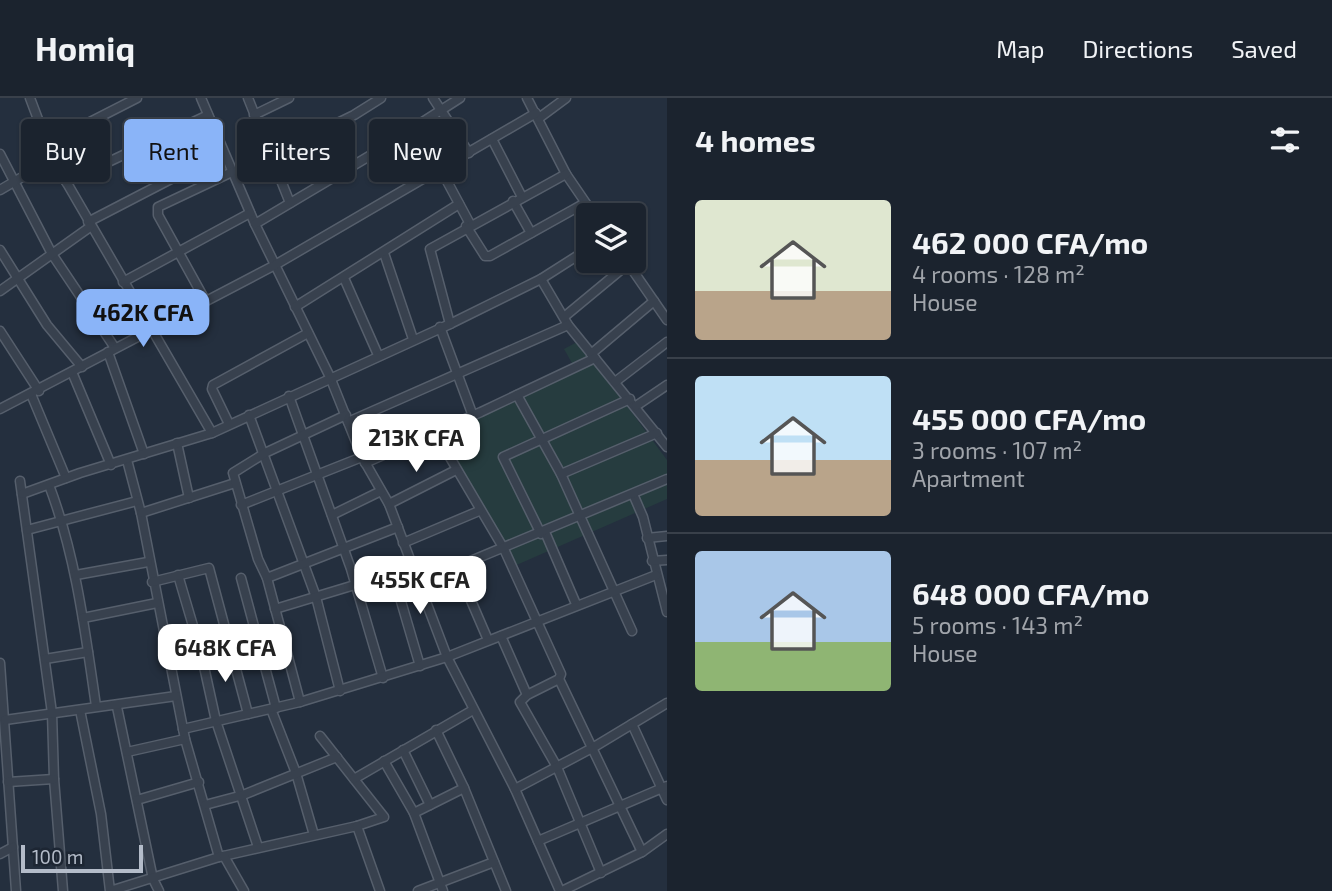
<!DOCTYPE html>
<meta charset="utf-8">
<style>
:root{--surface:#1b232e;--page:#282f3a;--text:#f1f3f6;--muted:#a0a4aa;--line:#39404a;--accent:#8ab4f8}
body{margin:0;font-family:"Exo 2",sans-serif;background:var(--page);color:var(--text);height:100vh;display:flex;flex-direction:column;font-size:26px;white-space:nowrap}
*{box-sizing:border-box;margin:0}
p{font-size:23px;color:var(--muted)}
.icon{flex:none;width:38px;height:38px;fill:none;stroke:currentColor;stroke-width:2;stroke-linecap:round;stroke-linejoin:round}
.map{position:relative;flex:1;overflow:hidden}
.drawer{display:flex;flex-direction:column;background:var(--surface);width:665px}
.drawer>*{flex:none}
.top-card{position:absolute;left:21px;top:21px;width:541px;height:63px;display:flex;gap:14px}
.fabs{position:absolute;left:576px;top:105px;display:grid;gap:14px}
.fabs a{display:grid;place-items:center;width:70px;height:70px;border-radius:7px;background:var(--surface);box-shadow:0 2px 5px #0004,0 0 0 2px var(--line);font-size:35px}
.scale{position:absolute;left:21px;bottom:18px;width:122px;box-sizing:border-box;padding-left:7px;border:4px solid #b4bcc9;border-top:0;font-size:19px;line-height:24px;white-space:nowrap;color:#b4bcc9;-webkit-text-stroke:5px #1d2633;paint-order:stroke}
.price{position:absolute;translate:-50% -60px;padding:0 16px;border-radius:14px;background:#fff;color:#222;font-size:23px;line-height:46px;filter:drop-shadow(0 2px 4px #0008)}
.price::after{content:'';position:absolute;left:50%;top:42px;width:21px;height:16px;margin-left:-10px;background:inherit;clip-path:polygon(0 0,100% 0,50% 100%)}
.price.current{background:var(--accent);color:#111}
ul{padding:0;list-style:none}
li{display:flex;align-items:center;gap:21px;height:175px;padding:0 28px}
li+li{border-top:2px solid var(--line)}
li span{display:grid;place-items:center;flex:none;width:196px;height:140px;border-radius:7px;color:#555}
li>.icon{margin-inline-start:auto}
span .icon{width:84px;height:84px;fill:#fffc;stroke-width:1}
li b{font-size:30px}
h2{display:flex;justify-content:space-between;align-items:center;height:84px;padding:0 28px;font-size:30px}
.pill{padding:0 24px;border-radius:7px;background:var(--surface);box-shadow:0 2px 5px #0004,0 0 0 2px var(--line);font-size:24px;line-height:63px}
.pill.current{background:var(--accent);color:#111}
header{display:flex;align-items:center;gap:42px;box-sizing:border-box;height:98px;padding:0 35px;background:var(--surface);border-bottom:2px solid var(--line)}
header strong{font-size:33px}
nav{display:flex;gap:38px;margin-inline-start:auto;font-size:24px}
main{display:flex;flex:1;min-height:0}
.map>svg:first-child{display:block}
.green{fill:#263c3f}
.lines{fill:none;stroke-linecap:round;stroke-linejoin:round}
.minor-casing{stroke:#565f6c;stroke-width:11}
.minor{stroke:#38414e;stroke-width:8}
</style>
<header>
<strong>Homiq</strong>
<nav><a>Map</a><a>Directions</a><a>Saved</a></nav>
</header>
<main>
<div class="map">
<svg width="667" height="793" viewBox="0 0 667 793">
<rect width="100%" height="100%" fill="#242f3e"/>
<!-- green -->
<path class="green" d="M579,243L667,362V401L512,469L436,334L573,267L564,251Z"/>
<g class="lines">
<!-- minor casing -->
<g class="minor-casing">
<g id="minor">
<path d="M30,0L53,61L212,335"/>
<path d="M201,0L255,126L330,279L362,359L389,406L447,559L515,691L560,793"/>
<path d="M248,0L290,105"/>
<path d="M433,0L469,55"/>
<path d="M527,0L566,76L594,117"/>
<path d="M254,17L289,0"/>
<path d="M539,20L566,0"/>
<path d="M492,41L522,99"/>
<path d="M47,46L137,0"/>
<path d="M0,56L52,156L115,250"/>
<path d="M270,58L354,17L381,0"/>
<path d="M441,72L470,126"/>
<path d="M66,84L208,17"/>
<path d="M0,92L53,61"/>
<path d="M513,103L531,135"/>
<path d="M88,124L223,54"/>
<path d="M255,126L371,57L460,0"/>
<path d="M466,128L485,158H490L585,105"/>
<path d="M0,152L47,227L82,269"/>
<path d="M384,155L413,241"/>
<path d="M627,164L667,222"/>
<path d="M344,180L378,257"/>
<path d="M541,181L568,227L667,349"/>
<path d="M123,184L250,115"/>
<path d="M0,193L90,129"/>
<path d="M205,202L158,117V109L232,74"/>
<path d="M295,209L459,106"/>
<path d="M564,219L628,166"/>
<path d="M450,226L430,151L566,76"/>
<path d="M440,229L473,318"/>
<path d="M0,233L39,293"/>
<path d="M108,254L144,356"/>
<path d="M591,256L654,203"/>
<path d="M72,274L111,367"/>
<path d="M615,284L667,244"/>
<path d="M31,296L66,380"/>
<path d="M517,297L561,376L632,533"/>
<path d="M289,298L351,471L383,580"/>
<path d="M636,308L667,287"/>
<path d="M0,311L275,167L536,15"/>
<path d="M249,317L316,499L340,593"/>
<path d="M348,324L568,227"/>
<path d="M229,326L212,291L213,287L308,235"/>
<path d="M435,334L504,451L561,576L559,581L527,597L520,604L557,669L601,775"/>
<path d="M177,345L189,400"/>
<path d="M127,362L141,415L185,641L219,759"/>
<path d="M365,365L481,314L595,260"/>
<path d="M561,376L657,335"/>
<path d="M20,383L52,615L54,681L63,793"/>
<path d="M49,387C76,458 85,533 96,608"/>
<path d="M22,396L80,375L212,335L450,226L541,181L588,151"/>
<path d="M633,396L643,419L667,514"/>
<path d="M389,406L456,372"/>
<path d="M241,407L362,359"/>
<path d="M141,415L235,385"/>
<path d="M332,417L381,393"/>
<path d="M27,432L137,403"/>
<path d="M545,434L576,506"/>
<path d="M541,436L503,359L630,301"/>
<path d="M647,440L667,438"/>
<path d="M403,445L479,413"/>
<path d="M652,463L667,462"/>
<path d="M457,470L488,542"/>
<path d="M393,476L420,568"/>
<path d="M76,477L148,464"/>
<path d="M178,477L201,555L216,623L258,749"/>
<path d="M241,480L276,610"/>
<path d="M267,480L398,429"/>
<path d="M152,484L209,470L248,616"/>
<path d="M418,485L667,381"/>
<path d="M275,511L411,470"/>
<path d="M83,520L157,505"/>
<path d="M501,538L527,597"/>
<path d="M45,561L88,554"/>
<path d="M169,564L258,540"/>
<path d="M0,565L16,793"/>
<path d="M559,581L642,754"/>
<path d="M300,604L267,480L258,461L233,375L265,355L346,317"/>
<path d="M117,609L153,781L159,793"/>
<path d="M271,611L296,675L314,737"/>
<path d="M80,612L101,716L110,793L219,759L357,728L384,719L320,638"/>
<path d="M5,622L176,598"/>
<path d="M632,626L667,702"/>
<path d="M183,631L300,604L447,559L656,477"/>
<path d="M436,632L464,690L506,793"/>
<path d="M403,652L430,707"/>
<path d="M127,654L185,641"/>
<path d="M384,663L414,715"/>
<path d="M354,681L473,612"/>
<path d="M8,684L54,681"/>
<path d="M515,691L594,649L667,605"/>
<path d="M137,702L199,684"/>
<path d="M205,707L243,697L337,659"/>
<path d="M357,728L380,793"/>
<path d="M538,743L667,688"/>
<path d="M0,756L13,749"/>
<path d="M224,758L244,793"/>
<path d="M418,793L494,764"/>
<path d="M443,793L414,715L464,690"/>
<path d="M562,793L642,754L667,736"/>
</g>
</g>
<!-- minor -->
<use href="#minor" class="minor"/>
</g>
</svg>
<div class="fabs">
<a><svg class="icon" aria-label="layers" viewBox="0 0 24 24"><path d="M12 4l9 5-9 5-9-5zM3 14l9 5 9-5"/></svg></a>
</div>
<div class="scale">100 m</div>
<b class="price current" style="left:143px;top:251px">462K CFA</b>
<b class="price" style="left:416px;top:376px">213K CFA</b>
<b class="price" style="left:420px;top:518px">455K CFA</b>
<b class="price" style="left:225px;top:586px">648K CFA</b>
<div class="top-card">
<a class="pill">Buy</a>
<a class="pill current">Rent</a>
<a class="pill">Filters</a>
<a class="pill">New</a>
</div>
</div>
<section class="drawer">
<h2>4 homes<svg class="icon" aria-label="filters" viewBox="0 0 24 24"><path d="M4 7h16M4 17h16"/><circle cx="9" cy="7" r="2"/><circle cx="15" cy="17" r="2"/></svg></h2>
<ul>
<li><span style="background:linear-gradient(#dfe7d0 65%,#b9a48a 0)"><svg class="icon" aria-label="home" viewBox="0 0 24 24"><path d="M3 11l9-7 9 7M6 9v11h12V9"/></svg></span><div><b>462 000 CFA/mo</b><p>4 rooms · 128 m²</p><p>House</p></div></li>
<li><span style="background:linear-gradient(#bfe0f5 60%,#b9a48a 0)"><svg class="icon" aria-label="home" viewBox="0 0 24 24"><path d="M3 11l9-7 9 7M6 9v11h12V9"/></svg></span><div><b>455 000 CFA/mo</b><p>3 rooms · 107 m²</p><p>Apartment</p></div></li>
<li><span style="background:linear-gradient(#a9c7e8 65%,#8fb573 0)"><svg class="icon" aria-label="home" viewBox="0 0 24 24"><path d="M3 11l9-7 9 7M6 9v11h12V9"/></svg></span><div><b>648 000 CFA/mo</b><p>5 rooms · 143 m²</p><p>House</p></div></li>
</ul>
</section>
</main>
